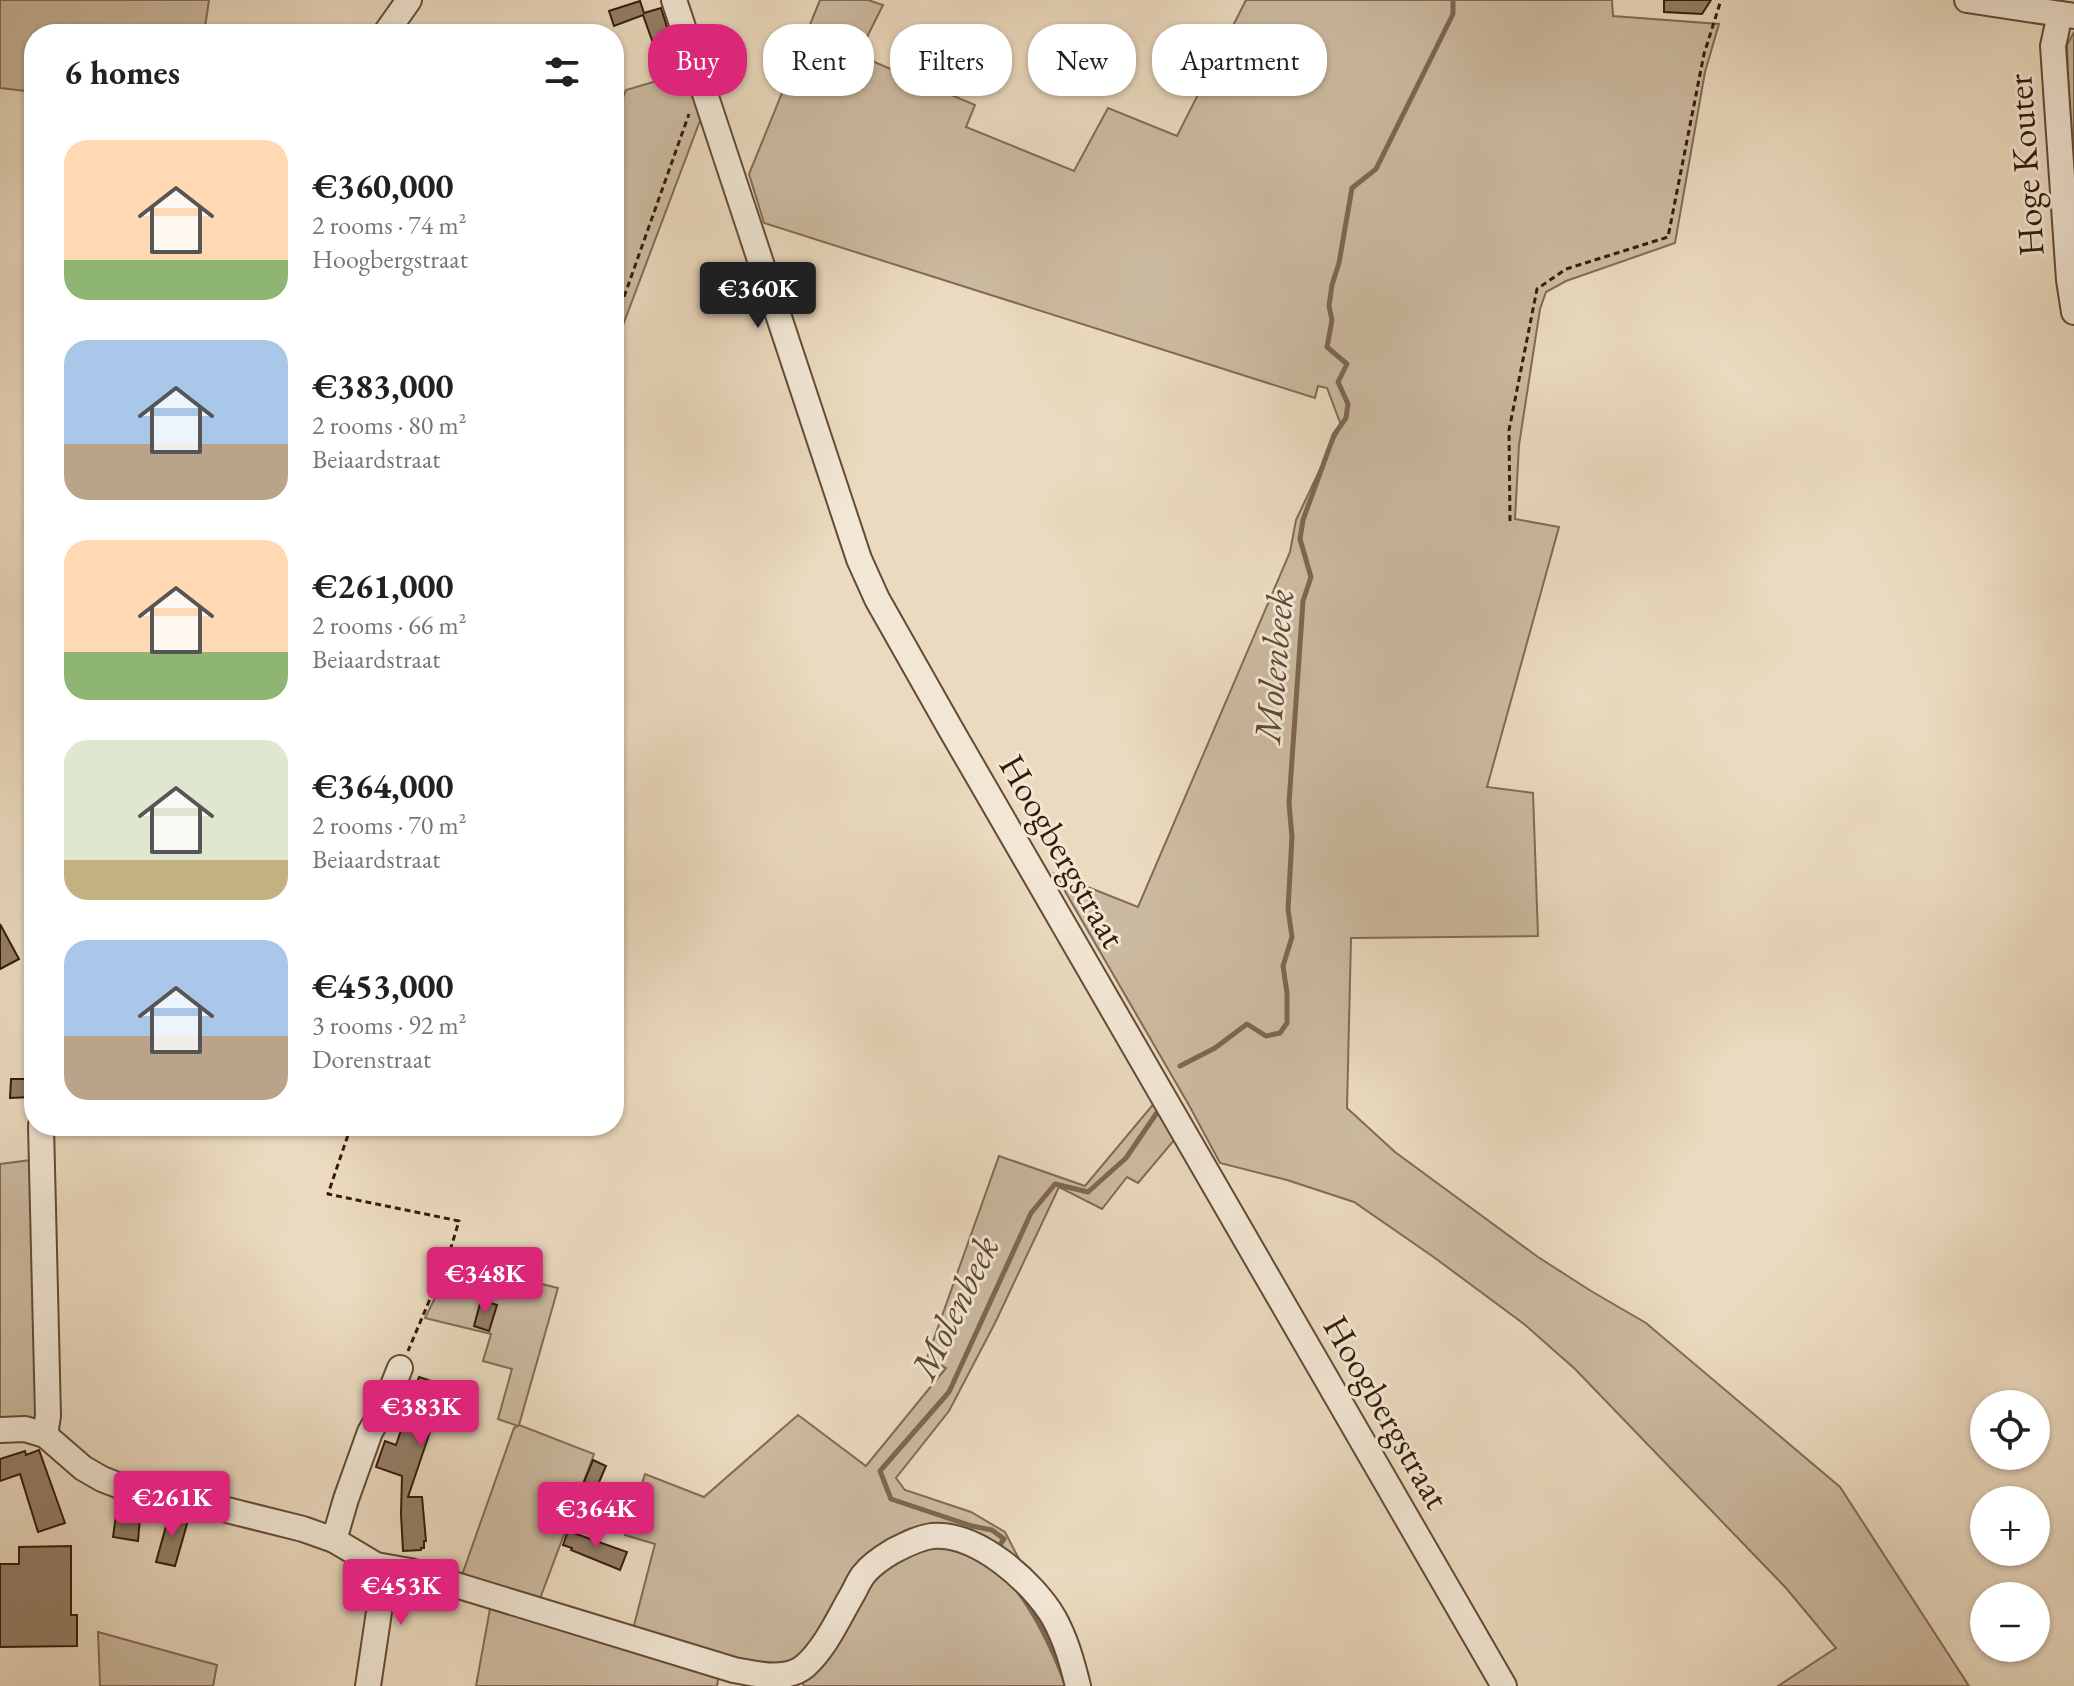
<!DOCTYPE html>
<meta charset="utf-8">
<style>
:root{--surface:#fff;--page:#f6f6f6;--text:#202124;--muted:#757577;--accent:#db2777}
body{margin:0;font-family:"EB Garamond",serif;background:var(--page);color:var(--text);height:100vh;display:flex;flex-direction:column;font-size:30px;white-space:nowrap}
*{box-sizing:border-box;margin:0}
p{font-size:26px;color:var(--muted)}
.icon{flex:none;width:44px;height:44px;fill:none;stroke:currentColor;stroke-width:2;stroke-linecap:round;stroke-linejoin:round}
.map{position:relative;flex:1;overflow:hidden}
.side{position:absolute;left:24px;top:24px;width:600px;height:1112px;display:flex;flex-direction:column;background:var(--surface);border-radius:32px;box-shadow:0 2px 6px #0004}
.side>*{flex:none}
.guide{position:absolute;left:648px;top:24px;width:760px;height:72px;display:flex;gap:16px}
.fabs{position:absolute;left:1970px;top:1390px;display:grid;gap:16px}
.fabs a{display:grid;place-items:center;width:80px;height:80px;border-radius:50%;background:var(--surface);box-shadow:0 2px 6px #0004;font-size:40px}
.price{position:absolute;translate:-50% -68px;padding:0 18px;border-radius:8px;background:var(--accent);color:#fff;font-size:26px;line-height:52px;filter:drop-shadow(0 2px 4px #0008)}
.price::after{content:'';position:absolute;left:50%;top:48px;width:24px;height:18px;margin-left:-12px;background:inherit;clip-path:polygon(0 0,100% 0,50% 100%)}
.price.current{background:#222;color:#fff}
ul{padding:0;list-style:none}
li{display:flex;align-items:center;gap:24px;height:200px;padding:0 40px}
li span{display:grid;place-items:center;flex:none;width:224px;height:160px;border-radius:24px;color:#555}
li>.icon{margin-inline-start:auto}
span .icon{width:96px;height:96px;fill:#fffc;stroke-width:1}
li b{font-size:34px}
h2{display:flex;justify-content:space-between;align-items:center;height:96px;padding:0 40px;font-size:34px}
.pill{padding:0 28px;border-radius:32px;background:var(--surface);box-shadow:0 2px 6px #0004;font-size:28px;line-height:72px}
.pill.current{background:var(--accent);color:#fff}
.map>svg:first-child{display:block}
.green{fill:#ccbaa0;stroke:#816b54;stroke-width:2}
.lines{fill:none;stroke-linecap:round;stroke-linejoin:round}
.stream{stroke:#7d6751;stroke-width:5}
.building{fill:#947f67;stroke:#361c08;stroke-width:2}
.minor-casing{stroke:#634c36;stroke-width:28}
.path{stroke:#361c08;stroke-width:3;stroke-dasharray:6 4;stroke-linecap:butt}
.minor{stroke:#f2e7d5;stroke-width:24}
.labels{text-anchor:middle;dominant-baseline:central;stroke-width:6;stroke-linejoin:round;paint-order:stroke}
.street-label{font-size:36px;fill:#361c08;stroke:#f2e7d5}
.water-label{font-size:38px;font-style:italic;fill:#604832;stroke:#f2e7d5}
</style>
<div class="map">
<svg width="2074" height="1686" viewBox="0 0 2074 1686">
<rect width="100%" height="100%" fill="#ebdabf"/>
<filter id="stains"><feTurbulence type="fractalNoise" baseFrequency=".0025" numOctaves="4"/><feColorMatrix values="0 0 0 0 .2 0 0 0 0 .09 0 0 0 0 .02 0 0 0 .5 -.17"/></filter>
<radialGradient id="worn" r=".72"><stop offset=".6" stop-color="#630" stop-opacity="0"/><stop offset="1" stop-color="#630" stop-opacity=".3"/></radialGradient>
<!-- green -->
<g class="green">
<path d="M0,0H209L204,34H34V92L0,88Z"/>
<path d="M820,0H868L883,5L858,55L975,105L966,127L1074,171L1108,108L1177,136L1246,0H1612L1613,16L1719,24L1705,72L1675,243L1566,281L1546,292L1540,309L1519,445L1515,519L1559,527L1487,787L1533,793L1538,936L1351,938L1347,1108L1395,1152L1538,1257L1591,1291L1646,1323L1840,1487L1969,1686H1778L1836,1648L1786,1588L1575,1369L1524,1324L1435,1258L1354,1202L1287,1180L1220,1163L1190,1107L1055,874L1138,907L1290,552L1296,520L1341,425L1327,388L1318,386L1315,398L764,223L749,174Z"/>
<path d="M2074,32V174H2071L2067,45Z"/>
<path d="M690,71L704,110L614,349V120L626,90Z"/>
<path d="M1156,1101L1176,1138L1138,1183L1127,1177L1102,1209L1059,1187L995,1323L949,1411L896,1478L905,1490L971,1512L1005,1532L1019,1559L1014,1563L904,1538L809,1653L770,1670L632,1633L655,1544L625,1535L645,1474L704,1497L798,1415L866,1466L946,1368L927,1358L999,1156L1085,1186Z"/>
<path d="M39,1159L42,1420L0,1423V1164Z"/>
<path d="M453,1262L558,1288L519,1425L594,1454L538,1604L462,1575L514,1428L518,1426L498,1419L512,1369L483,1361L491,1334L425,1318Z"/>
<path d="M923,1545L973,1552L1036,1603L1073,1686H804L800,1677L873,1572Z"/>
<path d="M491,1603L719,1674L717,1686H476Z"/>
<path d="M98,1632L217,1665L213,1686H100Z"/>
</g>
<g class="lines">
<!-- stream -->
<g class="stream">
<path d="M1180,1066L1215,1048L1247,1024L1266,1036L1280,1033L1287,1023V993L1283,966L1292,937L1288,909L1292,837L1289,803L1303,601L1311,577L1300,539L1303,520L1334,435L1346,418L1348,404L1338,382L1347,364L1327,347L1332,320L1329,306L1332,285L1339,263L1352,188L1376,169L1453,14V0"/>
<path d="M999,1546L1004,1539L992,1530L972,1526L891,1499L880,1471L949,1392L1031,1213L1055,1184L1088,1192L1126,1158L1156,1114"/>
<path d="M1016,1588C1038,1617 1052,1647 1065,1681"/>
</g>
</g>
<!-- building -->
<g class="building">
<path d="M1664,0H1711L1702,14L1664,12Z"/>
<path d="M640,1L644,13L661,8L671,40L654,46L643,15L614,26L609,11Z"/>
<path d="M0,924L19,959L0,969Z"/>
<path d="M11,1079H31V1097L10,1098Z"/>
<path d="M481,1300L497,1305L489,1331L474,1326Z"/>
<path d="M419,1377L473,1395L461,1430L434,1420L408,1497H422L426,1541H424V1548H421V1550L403,1551L401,1514L402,1476L376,1467L385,1441L396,1445Z"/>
<path d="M39,1450L65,1523L38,1532L20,1474L0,1481V1459L25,1451L26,1455Z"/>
<path d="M593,1460L606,1466L597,1487L584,1482Z"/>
<path d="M118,1501L141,1506L138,1541L113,1537Z"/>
<path d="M170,1512L189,1517L175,1566L156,1562Z"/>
<path d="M568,1531L627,1552L620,1570L571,1550L572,1548L563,1545Z"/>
<path d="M71,1546V1615H77V1646L0,1647V1564H19V1547Z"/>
</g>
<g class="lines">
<!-- minor casing -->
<g class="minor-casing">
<g id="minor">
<path d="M674,0L859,559L877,599L950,728L1504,1686"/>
<path d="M1967,0L2074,16"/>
<path d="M2060,14L2053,46L2069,280L2074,312"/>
<path d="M385,34L409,0"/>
<path d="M41,1126L48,1416L45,1435"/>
<path d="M0,1430L25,1429L45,1435L83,1468L102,1479L120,1486L219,1508L303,1529L334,1540L376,1565L410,1571L734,1670C756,1674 786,1682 805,1666C826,1647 838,1619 852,1595C856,1588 859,1580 864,1574C871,1565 883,1557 893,1551C905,1545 918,1538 932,1536C977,1532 1033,1582 1054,1618C1066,1640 1072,1662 1078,1686"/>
<path d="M334,1540L346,1499L370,1432L384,1408L400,1368"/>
<path d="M368,1686L379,1612L376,1565"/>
</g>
</g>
<!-- path -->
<g class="path">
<path d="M614,325L689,114"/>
<path d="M1510,521L1509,430L1537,289L1566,269L1668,237L1704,54L1721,0"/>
<path d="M351,1126L328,1194L459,1221L449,1254L408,1351"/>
</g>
<!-- minor -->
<use href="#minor" class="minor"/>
</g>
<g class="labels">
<!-- street labels -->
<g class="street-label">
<text transform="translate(2025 165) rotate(-94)">Hoge Kouter</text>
<text transform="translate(1063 851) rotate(60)">Hoogbergstraat</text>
<text transform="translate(1387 1412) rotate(60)">Hoogbergstraat</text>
</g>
<!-- water labels -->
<g class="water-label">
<text transform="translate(1273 666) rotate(-85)">Molenbeek</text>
<text transform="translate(954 1307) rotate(-64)">Molenbeek</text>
</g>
</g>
<rect width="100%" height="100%" filter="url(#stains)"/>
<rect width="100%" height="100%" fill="url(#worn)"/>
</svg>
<div class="fabs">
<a><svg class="icon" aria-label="locate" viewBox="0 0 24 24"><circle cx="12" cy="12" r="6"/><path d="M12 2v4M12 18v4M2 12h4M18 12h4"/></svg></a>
<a>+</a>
<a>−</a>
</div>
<b class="price current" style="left:758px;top:330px">€360K</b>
<b class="price" style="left:485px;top:1315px">€348K</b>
<b class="price" style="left:421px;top:1448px">€383K</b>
<b class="price" style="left:172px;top:1539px">€261K</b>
<b class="price" style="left:596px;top:1550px">€364K</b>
<b class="price" style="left:401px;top:1627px">€453K</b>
<div class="guide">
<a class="pill current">Buy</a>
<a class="pill">Rent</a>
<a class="pill">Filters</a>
<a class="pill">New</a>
<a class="pill">Apartment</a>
</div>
<section class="side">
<h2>6 homes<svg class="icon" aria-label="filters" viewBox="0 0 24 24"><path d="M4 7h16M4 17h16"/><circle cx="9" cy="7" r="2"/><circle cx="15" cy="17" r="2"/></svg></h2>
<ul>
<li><span style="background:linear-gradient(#ffd9b3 75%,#8fb573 0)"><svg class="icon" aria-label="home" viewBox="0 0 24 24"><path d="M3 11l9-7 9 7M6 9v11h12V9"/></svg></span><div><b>€360,000</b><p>2 rooms · 74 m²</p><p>Hoogbergstraat</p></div></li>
<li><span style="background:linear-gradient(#a9c7e8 65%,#b9a48a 0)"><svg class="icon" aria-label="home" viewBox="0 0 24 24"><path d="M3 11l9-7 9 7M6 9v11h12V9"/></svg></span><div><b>€383,000</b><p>2 rooms · 80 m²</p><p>Beiaardstraat</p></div></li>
<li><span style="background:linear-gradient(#ffd9b3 70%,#8fb573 0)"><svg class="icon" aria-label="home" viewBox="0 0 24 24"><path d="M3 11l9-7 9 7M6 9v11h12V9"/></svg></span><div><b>€261,000</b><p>2 rooms · 66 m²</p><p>Beiaardstraat</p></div></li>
<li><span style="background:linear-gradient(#dfe7d0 75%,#c2b280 0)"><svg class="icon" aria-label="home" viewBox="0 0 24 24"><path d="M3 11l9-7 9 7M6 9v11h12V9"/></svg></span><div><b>€364,000</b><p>2 rooms · 70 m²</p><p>Beiaardstraat</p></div></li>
<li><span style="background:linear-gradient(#a9c7e8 60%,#b9a48a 0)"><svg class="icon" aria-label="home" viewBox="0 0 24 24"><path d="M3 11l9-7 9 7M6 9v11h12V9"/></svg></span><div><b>€453,000</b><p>3 rooms · 92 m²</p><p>Dorenstraat</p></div></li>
</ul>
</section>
</div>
